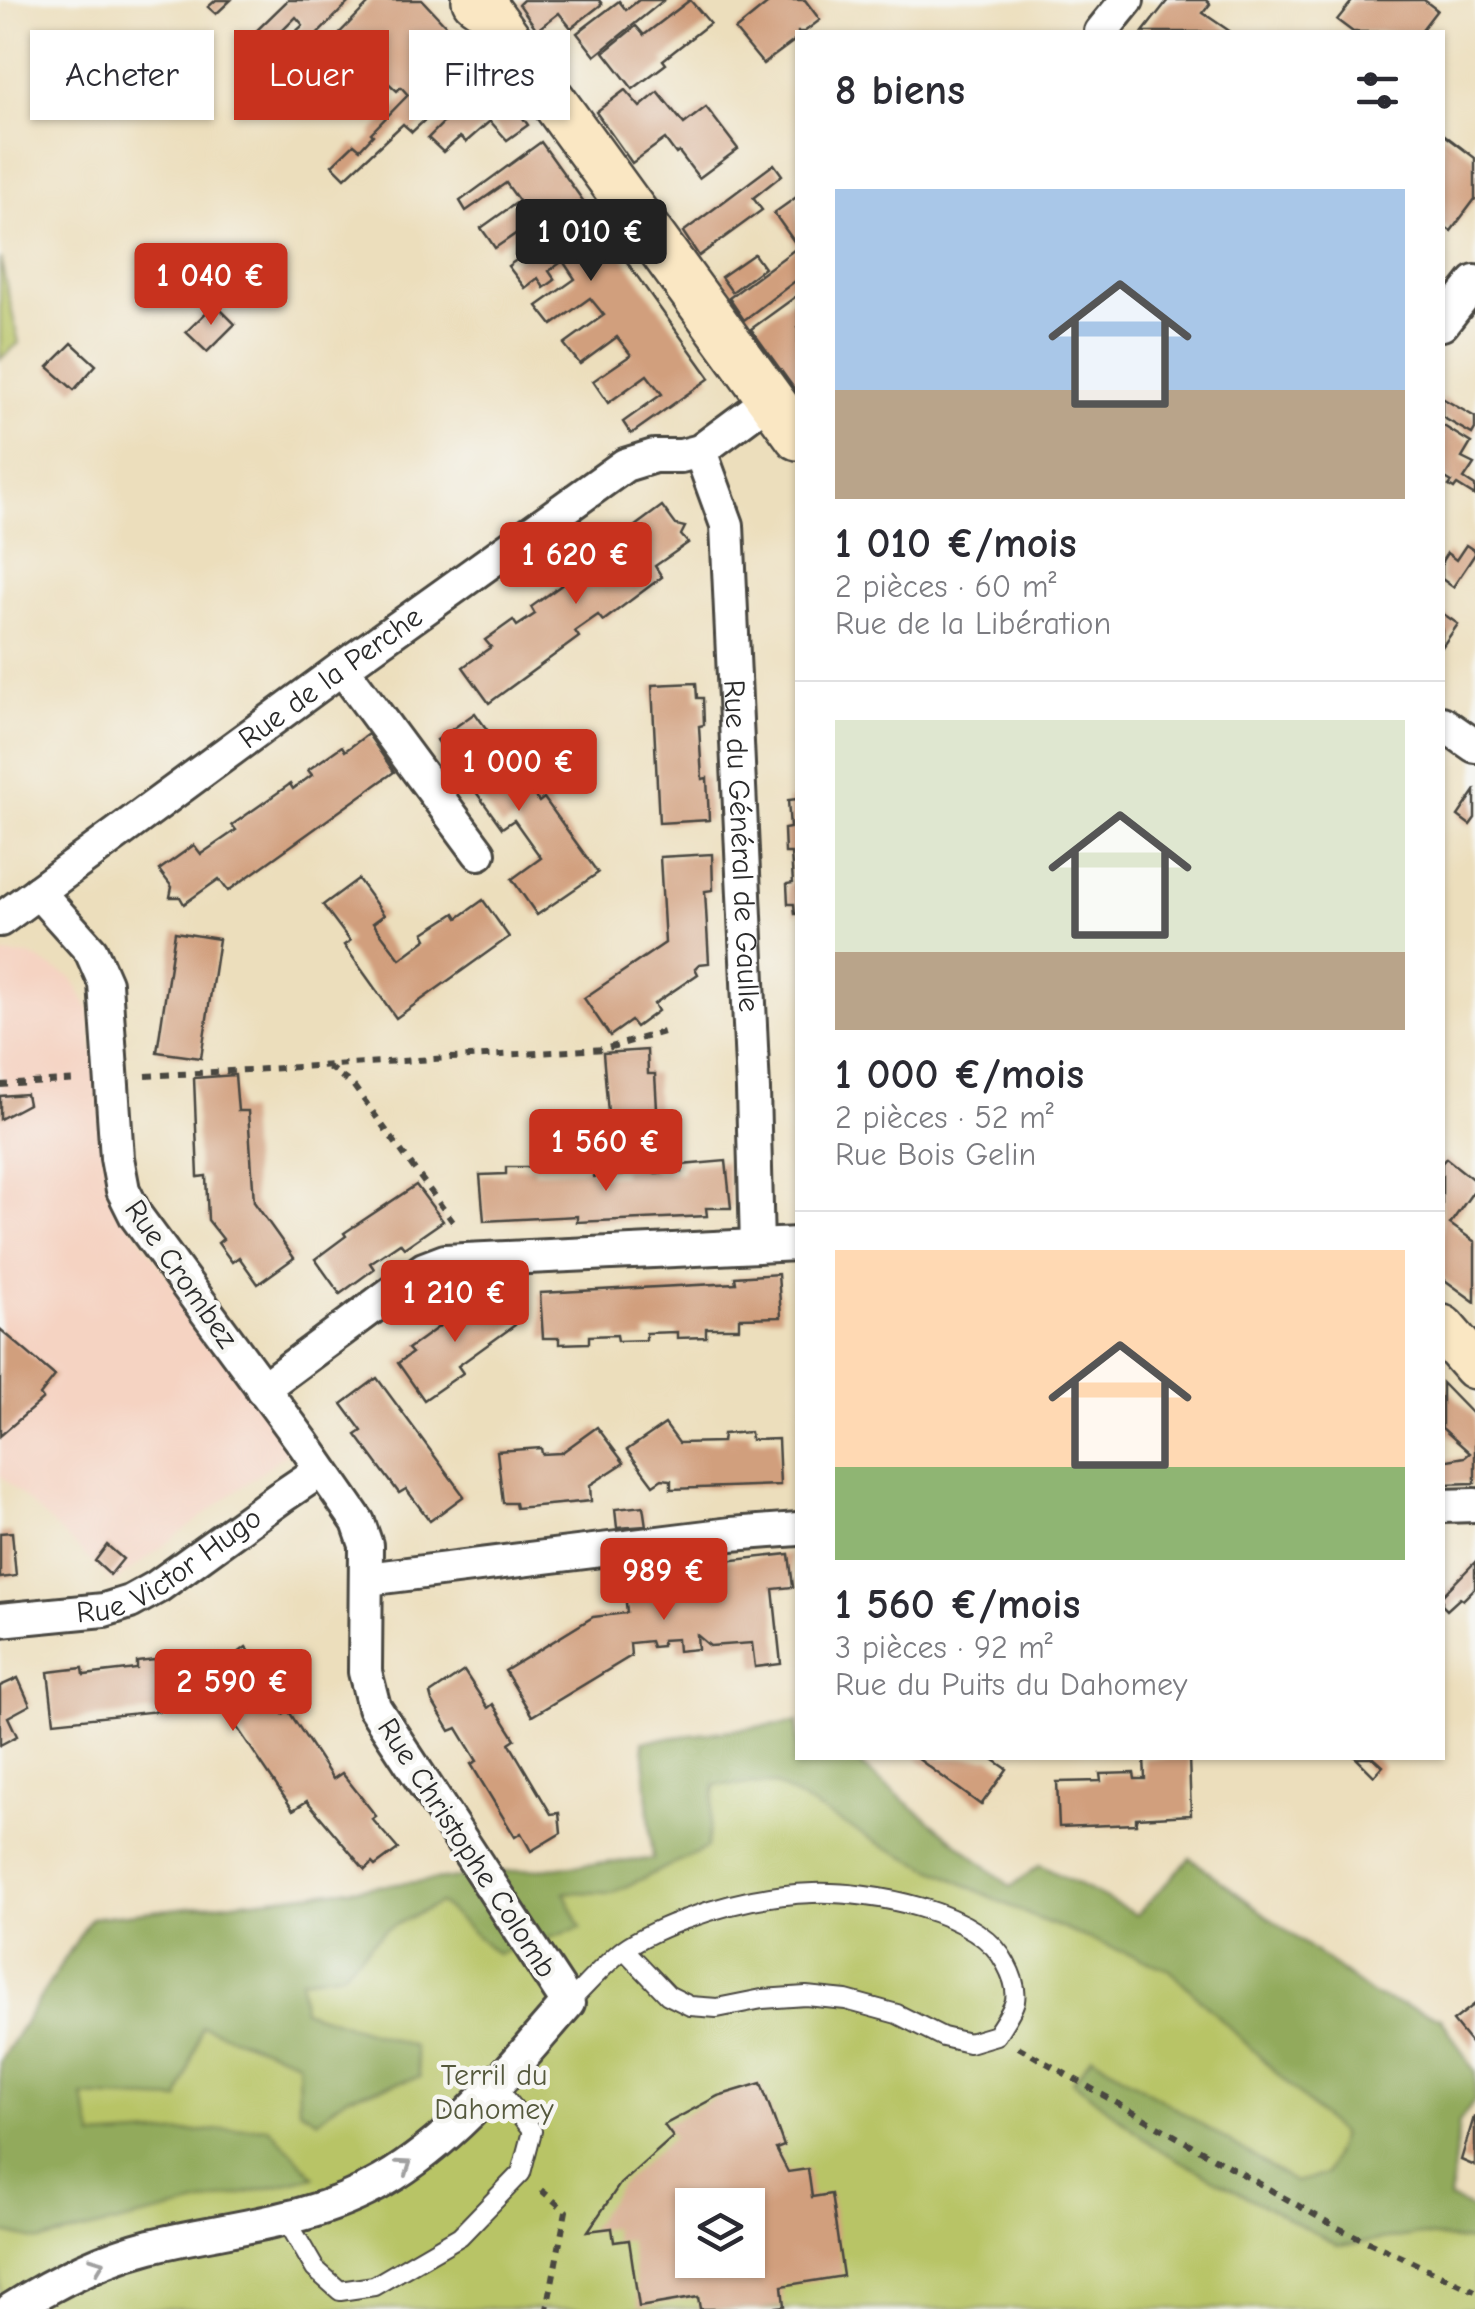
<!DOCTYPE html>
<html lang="fr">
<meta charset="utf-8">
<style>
:root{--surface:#fff;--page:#f7f7f7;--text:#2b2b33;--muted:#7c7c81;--line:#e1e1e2;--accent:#c8321e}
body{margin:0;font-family:"Comic Neue",sans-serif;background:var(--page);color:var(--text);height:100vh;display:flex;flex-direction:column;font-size:38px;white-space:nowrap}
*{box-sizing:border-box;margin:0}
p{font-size:32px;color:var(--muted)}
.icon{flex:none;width:55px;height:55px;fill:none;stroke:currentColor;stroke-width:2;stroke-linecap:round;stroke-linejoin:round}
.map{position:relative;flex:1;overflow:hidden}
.drawer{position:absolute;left:795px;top:30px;width:650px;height:1730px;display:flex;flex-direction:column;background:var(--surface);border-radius:0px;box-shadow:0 2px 8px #0004}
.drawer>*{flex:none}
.hud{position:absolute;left:30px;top:30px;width:615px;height:90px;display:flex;gap:20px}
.fabs{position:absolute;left:675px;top:2188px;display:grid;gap:20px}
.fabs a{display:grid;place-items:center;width:90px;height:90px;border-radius:0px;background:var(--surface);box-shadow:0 2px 8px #0004;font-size:50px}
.price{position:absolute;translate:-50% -85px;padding:0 22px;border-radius:10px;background:var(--accent);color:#fff;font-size:32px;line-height:65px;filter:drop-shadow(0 2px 5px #0008)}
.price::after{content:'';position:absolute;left:50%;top:60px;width:30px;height:22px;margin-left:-15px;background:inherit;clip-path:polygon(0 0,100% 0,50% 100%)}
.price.selected{background:#222;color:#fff}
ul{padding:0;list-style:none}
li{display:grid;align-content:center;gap:20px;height:530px;padding:0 40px}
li+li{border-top:2px solid var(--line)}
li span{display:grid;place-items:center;height:310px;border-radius:0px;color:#555}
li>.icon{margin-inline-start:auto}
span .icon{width:180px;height:180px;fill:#fffc;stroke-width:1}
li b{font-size:42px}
h2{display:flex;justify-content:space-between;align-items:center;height:120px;padding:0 40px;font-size:42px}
.pill{padding:0 35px;border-radius:0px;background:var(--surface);box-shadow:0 2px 8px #0004;font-size:35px;line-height:90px}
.pill.selected{background:var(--accent);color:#fff}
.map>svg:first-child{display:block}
.built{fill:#f5d3c2}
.green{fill:#b8c466;stroke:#727848;stroke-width:2.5;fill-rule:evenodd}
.forest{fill:#92aa5b;stroke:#5e6a43;stroke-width:2.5}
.building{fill:#d19f7d;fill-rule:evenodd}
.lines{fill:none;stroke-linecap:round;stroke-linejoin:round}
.lane-casing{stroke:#484641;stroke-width:22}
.street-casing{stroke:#484641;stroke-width:38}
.secondary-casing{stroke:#484641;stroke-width:50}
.path{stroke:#484641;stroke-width:6;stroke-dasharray:8 8;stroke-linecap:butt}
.lane{stroke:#fff;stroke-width:18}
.street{stroke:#fff;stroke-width:32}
.secondary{stroke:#fae7c3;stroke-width:45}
.oneway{stroke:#a0a0a0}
.labels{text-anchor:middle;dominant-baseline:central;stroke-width:9;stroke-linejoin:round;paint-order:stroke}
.street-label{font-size:30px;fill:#2b2b2b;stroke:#f6f6f2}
.park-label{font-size:30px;fill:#55593d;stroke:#f6f6f2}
</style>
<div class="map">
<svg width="1475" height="2309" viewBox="0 0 1475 2309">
<rect width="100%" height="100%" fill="#f6f6f2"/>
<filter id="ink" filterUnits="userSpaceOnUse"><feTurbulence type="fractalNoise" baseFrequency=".01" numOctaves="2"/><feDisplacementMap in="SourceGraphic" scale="20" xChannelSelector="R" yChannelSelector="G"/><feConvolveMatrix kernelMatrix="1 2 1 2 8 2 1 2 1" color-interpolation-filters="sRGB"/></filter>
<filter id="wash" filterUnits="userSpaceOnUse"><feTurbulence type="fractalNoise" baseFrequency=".0048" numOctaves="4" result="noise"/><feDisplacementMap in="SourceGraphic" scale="40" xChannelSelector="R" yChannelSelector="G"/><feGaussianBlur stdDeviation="2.25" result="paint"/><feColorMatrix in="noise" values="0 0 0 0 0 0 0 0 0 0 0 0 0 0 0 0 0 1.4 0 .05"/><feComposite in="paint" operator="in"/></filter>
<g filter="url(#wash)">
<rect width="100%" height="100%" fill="#ecdebc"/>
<!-- built -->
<path class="built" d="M0,954L31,956L72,978L89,1009L109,1194L292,1449L114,1583L0,1475Z"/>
<!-- green -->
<g class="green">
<path d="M0,258L19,343L0,359Z"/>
<path d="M797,1722L798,1758H852L1011,1887L1040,1865L1137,1915L1190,1858L1374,1996L1441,2018L1475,2072V2100L1459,2122L1450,2199L1475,2210V2309H0V2061L91,1918L515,1871L653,1859L643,1741ZM692,2205H748V2260H692Z"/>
</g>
<!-- forest -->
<path class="forest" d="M797,1722L798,1758H852L1011,1887L1040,1865L1137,1915L1190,1858L1374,1996L1441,2018L1475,2072V2100L1459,2122L1450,2199L1475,2210V2241L1415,2235L1339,2246L1155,2147L1073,2081L1092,2056L1294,2182L1326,2175L1341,2135L1170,1970L1033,1917L879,1844L774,1784L715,1785L707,1848L612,1893L564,1892L581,1928L497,1954L440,1903L385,1930L342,1973L301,1979L303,2010L413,2046L420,2077L346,2097L318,2120L299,2109L298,2061L202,2026L179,2100L83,2096L94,2138L268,2127L315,2177L40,2241L0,2232V2061L91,1918L515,1871L653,1859L643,1741Z"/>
<g id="blocks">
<!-- building -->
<g class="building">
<path d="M216,0H231L216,14L208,7Z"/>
<path d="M288,0H351L306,46L316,56L280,94L269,83L302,50L290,37L303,25L296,17L265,48L252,35Z"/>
<path d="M372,0H422L493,76L528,125L507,140L490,121L466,142L460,137L443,152L428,138L455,111L445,101L412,132L403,124L345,178L332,165L354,144L360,149L373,135L371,133L408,95L401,87L397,91L383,78L367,94L353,81L373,60L348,36L331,58L323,50Z"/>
<path d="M523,0H599L602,4L571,28L559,13L537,30L519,4Z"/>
<path d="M639,0H664L595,56L577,33L619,1L626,10Z"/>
<path d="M690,0L710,23L663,60L666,64L633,89L604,52L636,26L644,35Z"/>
<path d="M772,0H805L820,20L804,32H798V38L763,64L735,30Z"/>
<path d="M1168,0H1206L1210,4L1203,13L1231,32H1143Z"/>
<path d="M1353,0H1424L1437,10L1420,32H1353L1337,20Z"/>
<path d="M625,90L640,107L658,92L684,124L706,107L738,149L699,178L679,152L676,154L665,139L632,163L596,112Z"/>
<path d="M1442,133L1475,158V199L1451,231L1442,225Z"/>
<path d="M541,142L710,378L631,434L623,422L662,394L654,384L647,375L608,403L593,381L631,355L617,337L580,364L564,344L604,315L590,298L552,325L537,306L575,279L563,261L549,271L555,280L544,288L538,278L525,288L508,266L546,239L533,222L495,248L489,239L481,228L519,201L506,183L466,211L460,201Z"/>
<path d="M774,164L782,175L753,198L762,210L699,256L683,232Z"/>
<path d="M798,196V247L774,213Z"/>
<path d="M798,247V279L744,320L729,298Z"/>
<path d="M754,254L764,268L732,292L721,277Z"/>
<path d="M798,295V394L751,329Z"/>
<path d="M215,304L235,324L207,352L186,332Z"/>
<path d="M72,343L96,365L74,390L48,367Z"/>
<path d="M1442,398L1475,417V429L1472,434L1442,417Z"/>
<path d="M1442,425L1471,443L1462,458L1474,464L1464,479L1475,486V496L1457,485L1454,489L1449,486L1452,482L1442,476Z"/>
<path d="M662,506L676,525L685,527L681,535L688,543L655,566L662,577L603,621L598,615L575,631L579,637L489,703L463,667L491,647L485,640L513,620L517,626L535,614L531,607L588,566L593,573L635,542L627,532Z"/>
<path d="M1466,545L1475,551V554L1453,587L1442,579V561L1447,553L1456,560Z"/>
<path d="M1442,613L1458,624L1442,647Z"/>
<path d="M696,683L697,698H703L704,725L699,726L702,779L707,778L709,820L659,823L652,685Z"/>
<path d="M475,713L539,802L544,798L598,873L537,915L512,879L541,858L514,820L502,828L458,767L452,772L440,756L445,751L437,740Z"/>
<path d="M368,734L394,772L228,891L219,879L184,904L180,897H170L172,887L159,870L194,845L201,854L236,830L232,825L290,784L293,789L312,775L308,770L342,746L345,751Z"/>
<path d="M1475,791V818L1470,825L1458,816Z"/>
<path d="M798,799V914H795L794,904H788L787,884L793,883L791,853H785L784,829L790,828L788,800Z"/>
<path d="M712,854L713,890L705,891L709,963L699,964L695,968L698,974L654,1004L658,1011L636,1027L631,1021L610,1036L584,998L665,943L660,857Z"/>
<path d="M358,879L384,915L373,923L400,959L427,939L424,933L455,913L458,918L483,900L509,937L396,1018L344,945L350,941L323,905Z"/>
<path d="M175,932L219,939L201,1058L157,1052Z"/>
<path d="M647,1050L648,1074H655L657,1109L608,1113L603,1053Z"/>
<path d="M235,1075L238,1111H248L254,1202L294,1258L258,1284L239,1257L232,1262L218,1243L223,1239L208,1220L206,1176L198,1177L194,1078Z"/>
<path d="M26,1094L28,1104L0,1119V1096Z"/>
<path d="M1446,1158L1475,1181V1189L1450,1224L1475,1242V1302L1442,1278V1163Z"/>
<path d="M726,1161L731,1208H706L707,1216L577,1222V1216L484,1221L480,1175L506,1174V1167H534L535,1172L594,1169V1177L623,1175V1168L654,1165V1173L682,1172V1165Z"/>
<path d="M416,1185L443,1221L404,1248L400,1243L370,1263L374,1269L340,1294L315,1259L346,1236L344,1233Z"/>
<path d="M778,1274L781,1317L739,1318V1328H706V1337L677,1338V1332L646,1333V1340L618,1341L617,1335L589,1336V1343L559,1344V1338H543L540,1293L736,1283L735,1277Z"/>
<path d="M490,1290L515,1325L458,1366L463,1373L424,1400L398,1363L412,1353L408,1349Z"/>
<path d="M0,1329L55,1376L40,1395L43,1399L0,1436Z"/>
<path d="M377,1378L464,1496L430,1521L406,1489L399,1493L356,1435L362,1431L342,1404Z"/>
<path d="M1442,1383L1475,1417V1483L1442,1484V1461L1465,1457L1470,1453L1442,1428Z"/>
<path d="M665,1424L679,1443L722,1442L723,1434L750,1432L751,1440L778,1439L780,1485L671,1489V1480L662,1479L653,1485L627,1450Z"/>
<path d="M597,1427L624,1463L590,1485L591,1501L516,1508L515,1503H503L497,1451L541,1448L542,1454L561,1453Z"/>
<path d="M643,1506L646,1526L617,1528L615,1509Z"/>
<path d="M12,1532L16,1576L0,1578V1533Z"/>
<path d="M107,1545L123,1559L110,1575L95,1561Z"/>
<path d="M789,1554L793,1587L773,1589L781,1664L755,1667L752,1643L710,1646L697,1635L698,1649L678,1651L677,1639L662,1640V1646L652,1647L650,1641L630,1643L631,1656L532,1716L505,1671L593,1617L627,1613L623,1572Z"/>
<path d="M1475,1562V1588L1463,1600L1460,1598L1447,1610L1442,1605V1596Z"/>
<path d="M246,1647L275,1692L269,1695L283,1714L288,1710L333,1779L342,1773L376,1816L372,1819L398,1849L375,1866L372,1863L365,1870L307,1801L293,1810L207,1683L194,1691L197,1707L54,1722L48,1672L83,1668L84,1675L137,1669V1662L173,1658L174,1671L211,1666L218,1673L233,1664L230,1659Z"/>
<path d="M464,1671L488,1708L493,1704L515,1739L509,1743L551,1814L559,1813L561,1833L531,1851L521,1833L515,1837L471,1764L477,1761L457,1728L450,1731L432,1701L430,1694Z"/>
<path d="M18,1678L30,1705L8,1717L17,1736L0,1745V1686Z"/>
<path d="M917,1758H991L1007,1769L981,1805Z"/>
<path d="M1144,1758H1189L1191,1815L1136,1818V1824L1059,1827L1057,1782L1101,1781L1100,1774L1134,1773L1135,1779H1145Z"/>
<path d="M1356,1758H1374L1383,1766L1374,1776Z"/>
<path d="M1475,2004V2048L1453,2021Z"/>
<path d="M761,2083L784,2146L776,2149L788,2172L808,2169L812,2197L831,2194L843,2276L782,2286L784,2306L761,2309H700L698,2297L639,2307L629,2240L614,2242L612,2228L588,2231L620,2184L673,2137L664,2125L718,2096ZM692,2205H748V2260H692Z"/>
<path d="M1474,2117H1475V2166L1461,2160Z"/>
</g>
</g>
</g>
<g filter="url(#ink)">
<use href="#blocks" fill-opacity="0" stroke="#484641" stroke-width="2.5"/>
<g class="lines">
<!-- lane casing -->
<g class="lane-casing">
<g id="lane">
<path d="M568,2003C586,1986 604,1964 624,1949C639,1938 668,1925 686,1919C725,1905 771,1894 813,1893C869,1891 979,1910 1006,1964C1012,1975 1017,1989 1015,2001C1012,2012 1002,2025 996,2035L969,2043L943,2037L897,2014L846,2000L806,1996L762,1999L717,2008L690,2006L668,1995L624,1949"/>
<path d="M286,2219L315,2269L340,2291L374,2286L460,2236L521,2173L532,2131L496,2086"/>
</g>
</g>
<!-- street casing -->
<g class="street-casing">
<g id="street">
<path d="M1101,32L1127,0"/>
<path d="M1442,324L1475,282"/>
<path id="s1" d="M700,451L727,525L753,1090L757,1246"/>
<path d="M342,668L479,853"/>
<path d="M1442,723L1475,746"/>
<path id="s2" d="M0,920L342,668L625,465L654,456H681L700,451L770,399"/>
<path d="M262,1389L424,1269L445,1261L798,1244"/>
<path d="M1442,1506L1475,1505"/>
<path d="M367,1579L731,1534L798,1529"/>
<path id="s3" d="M0,1620L104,1610L130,1602L157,1587L281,1497L321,1470"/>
<path d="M12,2309C55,2282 100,2259 150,2246C228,2227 312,2223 383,2181C458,2137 512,2067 568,2003L374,1707L365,1672L366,1545L358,1522L304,1444L136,1216L123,1190L117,1158L105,983L91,951L38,892"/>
</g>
</g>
<!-- secondary casing -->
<g class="secondary-casing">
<g id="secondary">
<path d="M475,0L485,7L798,437"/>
<path d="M1442,1328L1475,1366"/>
</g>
</g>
<!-- path -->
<g class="path">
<path d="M328,1067L353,1085L456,1226"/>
<path d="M146,1076L604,1049L670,1030"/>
<path d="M0,1085L79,1080"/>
<path d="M1018,2047L1336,2227L1475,2291"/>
<path d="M541,2190L566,2211L547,2309"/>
</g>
<!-- lane -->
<use href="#lane" class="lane"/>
<!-- street -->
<use href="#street" class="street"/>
<!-- secondary -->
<use href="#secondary" class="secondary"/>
</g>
<!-- one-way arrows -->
<defs><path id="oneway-chevron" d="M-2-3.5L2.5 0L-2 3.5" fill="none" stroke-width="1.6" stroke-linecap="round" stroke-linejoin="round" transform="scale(2.5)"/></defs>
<g class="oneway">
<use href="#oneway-chevron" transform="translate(405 2166) rotate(-35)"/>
<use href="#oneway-chevron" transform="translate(98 2264) rotate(-21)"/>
</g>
</g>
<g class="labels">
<!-- street labels -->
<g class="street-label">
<text stroke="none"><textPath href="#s2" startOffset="410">Rue de la Perche</textPath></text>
<text stroke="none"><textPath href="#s1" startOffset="400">Rue du Général de Gaulle</textPath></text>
<text transform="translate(181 1274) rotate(55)">Rue Crombez</text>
<text stroke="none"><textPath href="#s3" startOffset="182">Rue Victor Hugo</textPath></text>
<text transform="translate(467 1848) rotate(57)">Rue Christophe Colomb</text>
</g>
<!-- park labels -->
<g class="park-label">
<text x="494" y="2075">Terril du<tspan x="494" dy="34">Dahomey</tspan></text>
</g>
</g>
</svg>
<div class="fabs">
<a><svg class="icon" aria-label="layers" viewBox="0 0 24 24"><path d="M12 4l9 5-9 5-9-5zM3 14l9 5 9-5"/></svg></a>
</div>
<b class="price selected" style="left:591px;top:284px">1 010 €</b>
<b class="price" style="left:211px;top:328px">1 040 €</b>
<b class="price" style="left:576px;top:607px">1 620 €</b>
<b class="price" style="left:519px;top:814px">1 000 €</b>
<b class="price" style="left:606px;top:1194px">1 560 €</b>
<b class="price" style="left:455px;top:1345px">1 210 €</b>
<b class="price" style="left:664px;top:1623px">989 €</b>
<b class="price" style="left:233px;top:1734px">2 590 €</b>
<div class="hud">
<a class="pill">Acheter</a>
<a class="pill selected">Louer</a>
<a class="pill">Filtres</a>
</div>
<section class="drawer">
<h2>8 biens<svg class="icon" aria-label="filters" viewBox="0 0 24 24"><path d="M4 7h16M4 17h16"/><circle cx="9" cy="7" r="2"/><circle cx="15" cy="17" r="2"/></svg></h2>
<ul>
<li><span style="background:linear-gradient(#a9c7e8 65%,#b9a48a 0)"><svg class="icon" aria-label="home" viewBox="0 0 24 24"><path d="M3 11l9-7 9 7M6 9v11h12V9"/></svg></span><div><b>1 010 €/mois</b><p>2 pièces · 60 m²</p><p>Rue de la Libération</p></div></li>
<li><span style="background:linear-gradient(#dfe7d0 75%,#b9a48a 0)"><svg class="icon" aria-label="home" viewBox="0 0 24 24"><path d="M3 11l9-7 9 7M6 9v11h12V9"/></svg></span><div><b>1 000 €/mois</b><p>2 pièces · 52 m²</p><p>Rue Bois Gelin</p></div></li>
<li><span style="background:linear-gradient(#ffd9b3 70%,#8fb573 0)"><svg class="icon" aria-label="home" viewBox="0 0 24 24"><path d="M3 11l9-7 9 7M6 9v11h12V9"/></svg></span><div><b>1 560 €/mois</b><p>3 pièces · 92 m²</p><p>Rue du Puits du Dahomey</p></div></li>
</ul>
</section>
</div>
